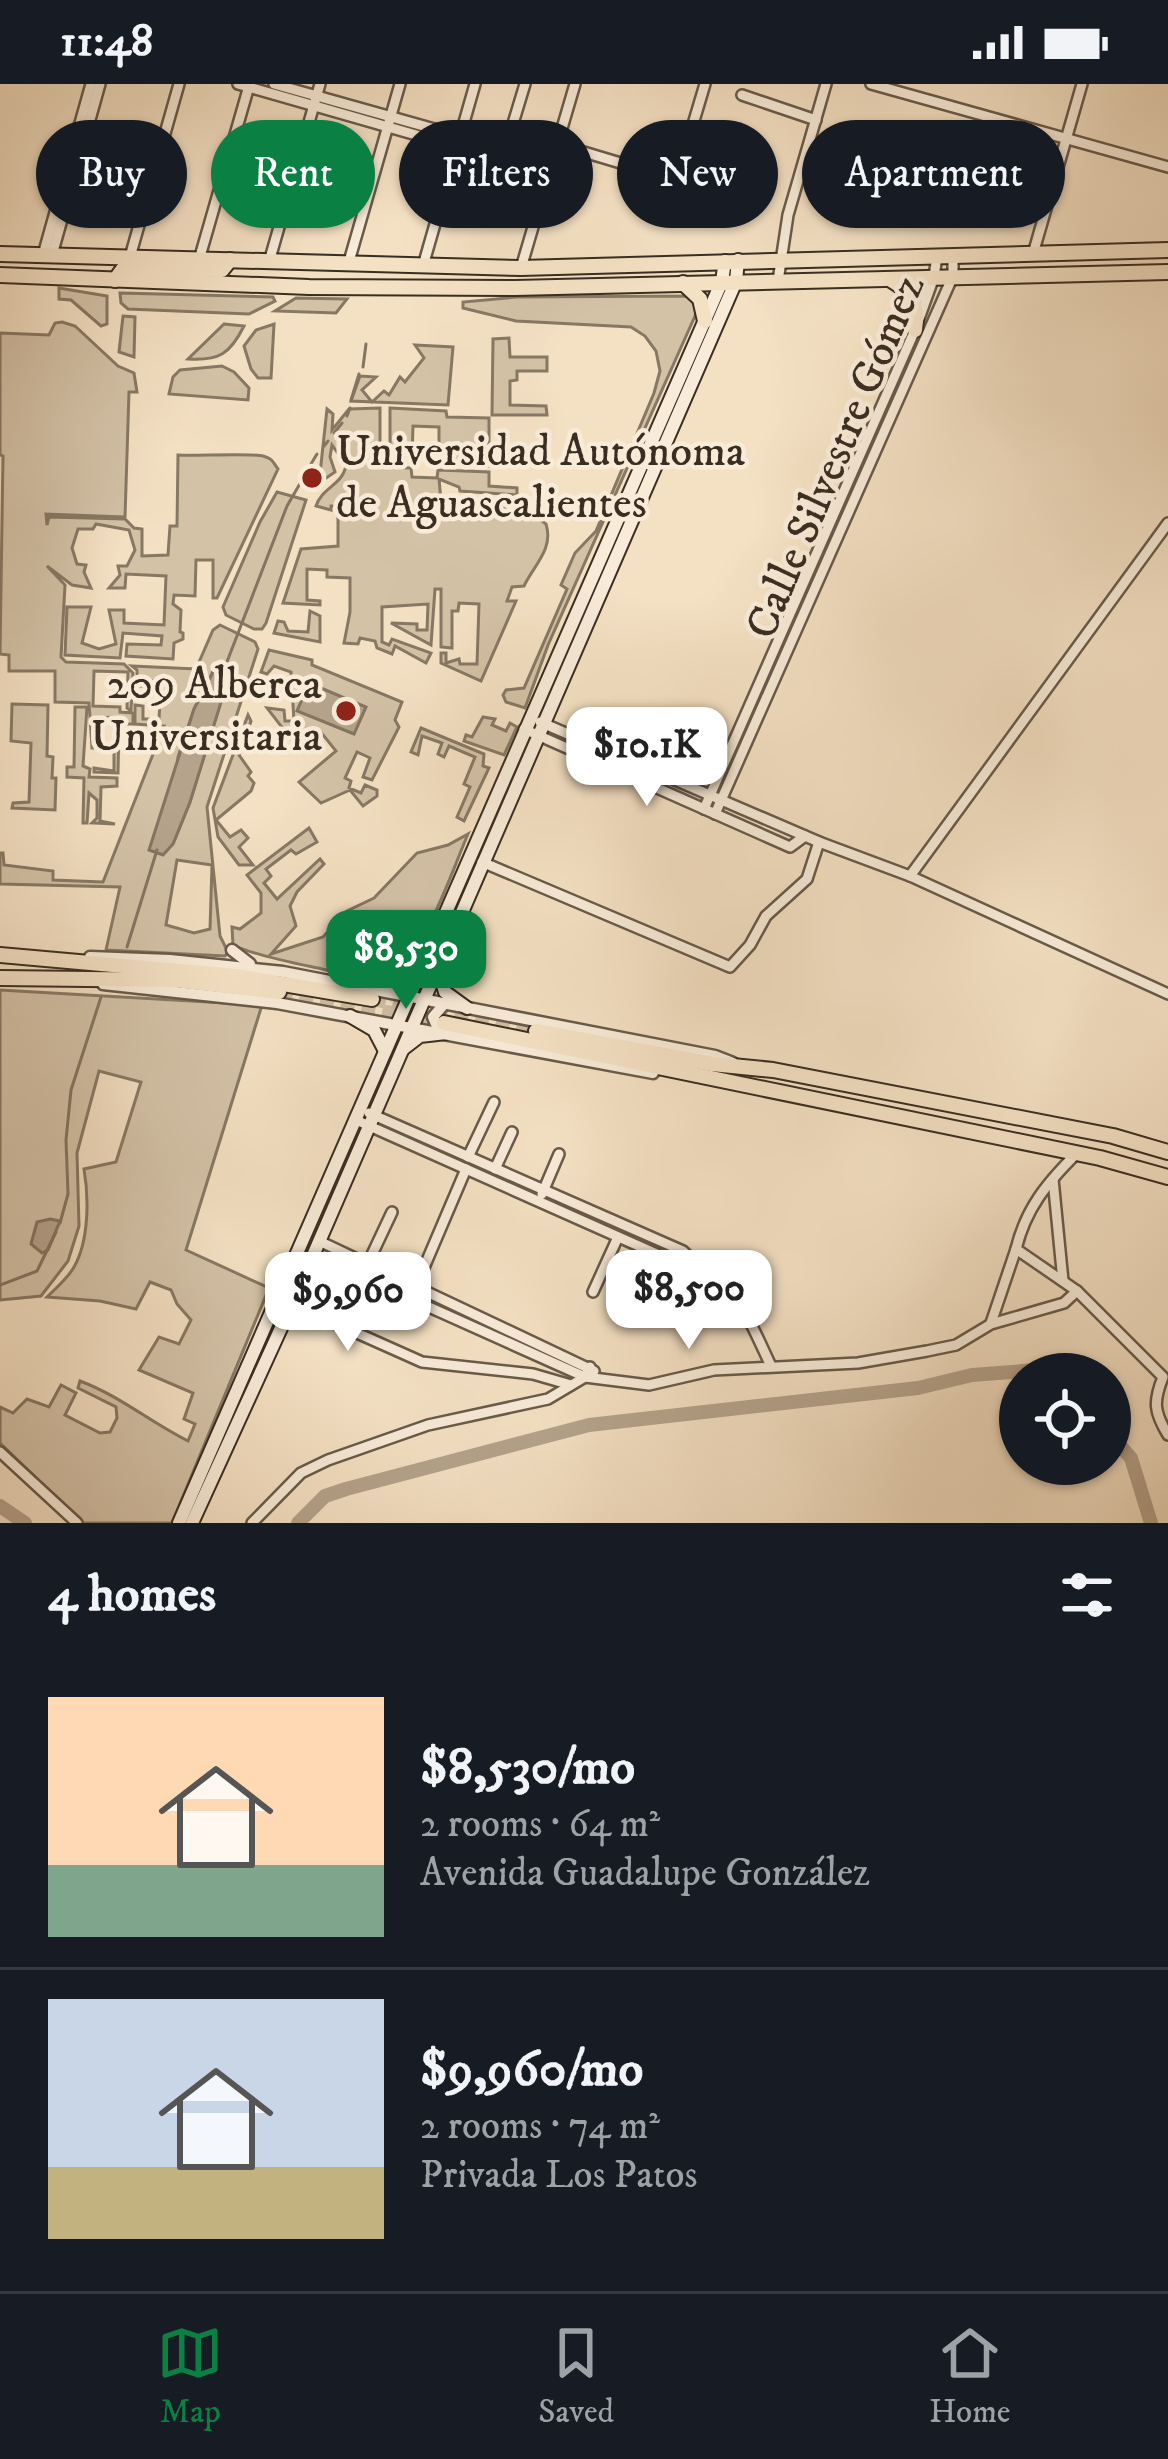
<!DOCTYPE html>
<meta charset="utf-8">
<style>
:root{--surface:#171b24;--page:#20242c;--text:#f1f3f6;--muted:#9ea1a6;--line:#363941;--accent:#0b8043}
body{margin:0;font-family:"IM FELL DW Pica",serif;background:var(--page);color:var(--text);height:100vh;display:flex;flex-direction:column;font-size:45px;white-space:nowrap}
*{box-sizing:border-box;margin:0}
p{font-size:39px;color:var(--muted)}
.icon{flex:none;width:66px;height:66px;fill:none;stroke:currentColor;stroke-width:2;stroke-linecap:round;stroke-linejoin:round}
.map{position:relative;height:1439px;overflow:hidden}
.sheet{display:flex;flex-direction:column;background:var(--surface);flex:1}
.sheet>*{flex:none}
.guide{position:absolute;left:36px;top:36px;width:1098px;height:108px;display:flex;gap:24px}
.controls{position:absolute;left:999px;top:1269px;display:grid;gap:24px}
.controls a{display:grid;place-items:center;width:132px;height:132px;border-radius:50%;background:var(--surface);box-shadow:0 3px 9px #0004;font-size:60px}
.price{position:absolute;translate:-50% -102px;padding:0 27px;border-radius:24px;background:#fff;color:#222;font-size:39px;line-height:78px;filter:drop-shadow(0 3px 6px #0008)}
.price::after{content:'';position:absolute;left:50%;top:72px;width:36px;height:27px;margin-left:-18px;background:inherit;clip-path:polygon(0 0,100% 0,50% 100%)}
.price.current{background:var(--accent);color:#fff}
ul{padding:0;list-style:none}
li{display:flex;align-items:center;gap:36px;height:300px;padding:0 48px}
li+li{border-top:3px solid var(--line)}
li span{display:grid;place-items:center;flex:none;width:336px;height:240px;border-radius:0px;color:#555}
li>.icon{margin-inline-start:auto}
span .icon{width:144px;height:144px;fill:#fffc;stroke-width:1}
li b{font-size:51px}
h2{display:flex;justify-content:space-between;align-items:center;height:144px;padding:0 48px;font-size:51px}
.tag{padding:0 42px;border-radius:54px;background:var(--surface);box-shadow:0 3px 9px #0004;font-size:42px;line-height:108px}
.tag.current{background:var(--accent);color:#fff}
.status{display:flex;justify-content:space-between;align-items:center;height:84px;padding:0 60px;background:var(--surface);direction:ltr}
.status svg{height:33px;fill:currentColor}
.menu{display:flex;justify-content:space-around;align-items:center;height:168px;border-top:3px solid var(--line);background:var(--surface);font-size:33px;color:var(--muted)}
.menu a{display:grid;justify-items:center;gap:6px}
.menu .current{color:var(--accent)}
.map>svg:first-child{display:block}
.green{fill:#d4c2a7;stroke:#877864;stroke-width:3;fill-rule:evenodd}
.water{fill:#b5a38c;stroke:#847461;stroke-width:3}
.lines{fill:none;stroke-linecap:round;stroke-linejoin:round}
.stream{stroke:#847461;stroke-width:3}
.river{stroke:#b5a38c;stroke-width:14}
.primary-tunnel{stroke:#cfbca3;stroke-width:14;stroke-dasharray:14 7;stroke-linecap:butt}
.minor-casing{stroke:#685a4a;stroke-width:14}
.tertiary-casing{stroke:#685a4a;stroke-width:15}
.secondary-casing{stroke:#3a2d21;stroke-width:16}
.primary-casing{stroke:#3a2d21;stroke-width:18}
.minor{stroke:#f8ebd8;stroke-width:9}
.tertiary{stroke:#f8ebd8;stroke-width:10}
.secondary{stroke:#f8ebd8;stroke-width:12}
.primary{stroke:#f4e0c3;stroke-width:14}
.poi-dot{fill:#8f2418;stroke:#f8ebd8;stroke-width:4.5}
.labels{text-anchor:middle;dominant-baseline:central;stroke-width:9;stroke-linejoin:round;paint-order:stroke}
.poi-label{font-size:45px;fill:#3a2d21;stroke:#f8ebd8;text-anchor:start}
.street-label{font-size:45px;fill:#3a2d21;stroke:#f8ebd8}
</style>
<div class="status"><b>11:48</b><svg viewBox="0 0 49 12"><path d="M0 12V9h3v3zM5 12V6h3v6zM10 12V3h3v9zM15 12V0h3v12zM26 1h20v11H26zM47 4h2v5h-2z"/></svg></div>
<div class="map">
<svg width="1168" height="1439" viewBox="0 0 1168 1439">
<rect width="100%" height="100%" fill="#f4e0c3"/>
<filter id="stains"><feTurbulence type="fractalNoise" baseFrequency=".00167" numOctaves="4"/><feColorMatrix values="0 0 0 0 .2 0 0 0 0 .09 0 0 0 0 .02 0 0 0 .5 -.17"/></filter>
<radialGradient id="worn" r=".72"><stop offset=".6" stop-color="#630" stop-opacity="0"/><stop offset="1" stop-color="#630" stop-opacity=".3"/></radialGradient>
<!-- green -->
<g class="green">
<path d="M59,204L107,212V240L101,242L71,216L59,215Z"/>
<path d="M120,209L273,213L275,217L249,230L128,225L121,219Z"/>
<path d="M689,212L697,225L695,232L548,561L525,624L506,618L503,611L506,606L524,604L567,505L561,501L575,469L596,447L654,309L660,287L656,267L645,252L631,243L516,237L463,224V218L517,213Z"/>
<path d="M296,214L347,215L336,229L275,227Z"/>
<path d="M123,232L135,233L134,273L119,268Z"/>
<path d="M62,238L75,242L118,282L134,289L137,308H129L125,433L46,430L47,441L49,433L125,435L134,444L142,445V472L168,471L170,442H177L178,371C194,372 253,369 263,372C273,375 272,377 278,385L217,514H213V476H196L195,512L174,511L173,520L181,526L180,548L183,549V555L174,559L173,575L126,572L127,560L161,561L162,552L123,549L120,574L65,571L67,523H91L82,559L99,565L116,560L109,526H124V539L164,541L166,492L126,490L125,504H109L120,491L118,482H127L135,466L129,446L96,440L93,445H78L72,464L77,480L86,481L84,488L91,504L72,501L47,482L65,501L61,573L66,578L124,580L133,589L131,627L127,624L128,588L94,587L93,622L120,623V628L133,629V640H119L118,689L94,688V684L114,687V633L98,634V664H92L89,619L55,618V587H9V571L0,570L3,372L0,371V249L49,251L55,239Z"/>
<path d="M224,240L244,242C230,270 219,277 188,275Z"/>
<path d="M274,240L271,294H258L251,285L244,262L256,246Z"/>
<path d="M509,254L510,273H547V287H517V296L510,297V321L546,322L547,331H492L493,255Z"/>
<path d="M415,261L453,263L448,321L351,317L360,292L376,293L362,306L372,318L384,307L389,311L400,293L405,298L424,274Z"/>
<path d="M222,282L234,288L249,304L248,316L169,310L173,293L180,286Z"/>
<path d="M380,324V383L411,384L412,393L437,394L438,386L489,388V402L517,404V411L460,407L459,403L439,395L441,417L528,425L546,440C554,465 534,481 524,502L512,503L507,517H516L481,597L441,579V569H446V579L459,575L460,580H477L479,520L459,519L458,527H452V564L441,563V505H435L431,561L391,539L417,540V546H427L428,520L382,523V558L389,561L392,555L431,569L426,579L395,562L392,570L377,564L375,557L360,554L358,560L344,559L350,528V494L327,493V486L307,485V516L320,517V521L283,519L301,465L338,462V422H331V426L316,422C322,403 343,401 346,381L332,361L330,373L335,388L319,399L327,325L333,330L332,346L349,325Z"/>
<path d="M390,324L446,327L447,333L489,334V382L439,378V343L413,342L412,371H390Z"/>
<path d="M277,408L306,416L266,539L262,545H254L226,531L223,523L260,438Z"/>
<path d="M310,527L320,532V558L274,549L278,537L284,538L288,547L308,548Z"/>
<path d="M220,541L255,558L258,565L207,723L220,852L228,868L225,872L106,866L120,803L0,800V769H3L4,781L53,787V796L103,798L164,642L135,640V621L143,622V635H159L161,597L145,596L144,602H137V586L132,582L196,585L213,546ZM216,582L231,584L190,718L173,760L178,673L194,625ZM177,776L212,781L210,845L194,849L166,841Z"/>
<path d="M269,566L312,576V581L402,618L395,636L399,643L372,696L363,693L370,674L357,668L345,694L351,697L349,704L361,709L365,701L377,706V712L363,722L350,706L321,719L299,698L336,667L320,647L298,664L267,624L284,626L285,637H294L291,588L274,582L267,590L261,588Z"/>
<path d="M12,620L48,621L47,672L53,673L52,694H56L55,726L12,724L13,719L29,718L31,659L11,657Z"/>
<path d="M75,623H87L83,682L90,685L89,693L117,694V702L101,703L100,737L115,740L92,739L97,734V716L89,709L87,739H83L84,694L67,693V683H74Z"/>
<path d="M248,631L251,637L239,671L251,688L248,692L254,699L251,707L216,736L230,753L241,746L248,754L239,763L253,781H239L218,753L213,724Z"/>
<path d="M483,633L495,635L492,641L506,647L510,639L517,643L504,671L464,657L466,651L472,653Z"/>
<path d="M421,644L484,670L483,682L489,684L464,737L457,733L470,703L464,700L475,673L449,662L444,673L438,670L442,659L422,652L418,671L411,668Z"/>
<path d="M309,744L317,758L296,770L291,766L266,785L271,792L264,799L277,815L320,775L324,780L297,808L290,822L296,842L271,870L323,853L347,827L374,814L417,769L448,761L468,750C453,784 421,882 386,893C367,898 341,889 322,885C299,880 252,871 233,861L232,843L240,845L261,829V809L247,791Z"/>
<path d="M0,906L262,921L186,1166L269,1204L172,1439H83L0,1359V1323L13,1329L27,1315L49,1323L61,1301L76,1309L65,1331L100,1349L110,1348L117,1334L116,1323L78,1304L80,1297C120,1312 150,1338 188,1357L195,1340L184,1335L193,1309L139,1286L159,1253L179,1260L191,1236L177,1220L171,1206L150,1198L136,1225L100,1217L47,1213C56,1204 68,1194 74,1183C89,1157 89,1114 84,1085L116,1078L141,998L99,987L77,1069L79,1142L68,1177L41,1212L0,1216Z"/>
</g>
<!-- water -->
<g class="water">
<path d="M216,582L232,583L190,718L173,760L163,771L149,766L194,625Z"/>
<path d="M309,599L366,623L354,650L297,627Z"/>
<path d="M50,1135L60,1137L48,1166L42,1169L31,1160L37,1138Z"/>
</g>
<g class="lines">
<!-- stream -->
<g class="stream">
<path d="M363,283L366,260"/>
<path d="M351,316L359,290"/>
<path d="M347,332L350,324"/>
<path d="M334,349L342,339"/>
<path d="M324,362L328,357"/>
<path d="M311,380L317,370"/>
<path d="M225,583L287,422L305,391"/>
<path d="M127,863L157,766"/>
<path d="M60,1139L68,1110L66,1056L71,1006L101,913"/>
<path d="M0,1201L37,1187L56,1148"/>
</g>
<!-- river -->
<g class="river">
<path d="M1110,1350L1131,1374L1151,1439"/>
<path d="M0,1422L25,1439"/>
<path d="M298,1439L325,1412L346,1405L589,1341L918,1304L972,1291L1036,1286L1044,1290"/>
</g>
<!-- primary-tunnel -->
<g class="primary-tunnel">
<path d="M279,908L444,939"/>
<path d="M372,915L536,947"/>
</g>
<!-- minor casing -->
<g class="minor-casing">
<g id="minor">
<path d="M238,0L549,89"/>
<path d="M274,0L552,78"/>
<path d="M871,0L1168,83"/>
<path d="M742,11L816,36"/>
<path d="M688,57L705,0"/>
<path d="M557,60L694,101"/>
<path d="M505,66L525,0"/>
<path d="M1033,170L1082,0"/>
<path d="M43,171L91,0"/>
<path d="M52,171L100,0"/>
<path d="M130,173L179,0"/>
<path d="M199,176L249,2"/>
<path d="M269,178L320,0"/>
<path d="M348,181L400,0"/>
<path d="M423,182L475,0"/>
<path d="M521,184L575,0"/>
<path d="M778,197L788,131L826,0"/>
<path d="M540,638L819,758L910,792L1168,910"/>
<path d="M524,645L790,763L805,752"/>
<path d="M704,725L915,246L934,193L937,172"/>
<path d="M715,730L953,192V172"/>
<path d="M482,778L730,883L750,861L766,832L807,795L819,758"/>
<path d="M910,792L1168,439"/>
<path d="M369,1029L683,1167C693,1178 704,1180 715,1189C739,1207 758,1255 771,1282"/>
<path d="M356,1036L677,1179"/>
<path d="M1076,1070C1047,1099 1026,1124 1016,1165L1077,1207L1163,1293C1153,1318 1154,1328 1168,1351"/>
<path d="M468,1073L494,1018"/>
<path d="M495,1085L512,1048"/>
<path d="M1053,1095L1063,1197"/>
<path d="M542,1110L559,1070"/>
<path d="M319,1157L594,1287"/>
<path d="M313,1171L585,1293L649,1301L714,1286L858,1279L927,1267L956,1261L991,1240L1064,1219L1077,1207"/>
<path d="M368,1179L392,1128"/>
<path d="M414,1207L466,1085"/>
<path d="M593,1208L618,1153"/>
<path d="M292,1220L422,1278L533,1290L571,1301"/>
<path d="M991,1239L1016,1165"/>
<path d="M0,1368L77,1439"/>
<path d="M252,1439L301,1389L328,1376L428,1341L548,1315L585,1293L590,1283"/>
</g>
</g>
<!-- tertiary casing -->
<g class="tertiary-casing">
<g id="tertiary">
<path d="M232,866L250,880"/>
<path d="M90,873L170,876L283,888L715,972L733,979"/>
<path d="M103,900L277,919L653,989"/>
<path d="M439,947L433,933L445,919"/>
</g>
</g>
<!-- secondary casing -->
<g class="secondary-casing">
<g id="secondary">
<path d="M438,885L445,908L467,924"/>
<path d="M367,904L390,899L416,883"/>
<path d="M350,932L374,946L385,967"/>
<path d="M403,965L420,952L446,949"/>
<path d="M179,1439L722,197L725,177"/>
<path d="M192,1439L292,1220L736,197L738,176"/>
</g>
</g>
<!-- primary casing -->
<g class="primary-casing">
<g id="primary">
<path d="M0,170L521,184L1168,166"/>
<path d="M0,191L309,203L515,204L1168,188"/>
<path d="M115,196L123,185L222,186L230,176"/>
<path d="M891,196C913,209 919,220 915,246"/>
<path d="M683,199L700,215L705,237"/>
<path d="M0,871L236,892L372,915"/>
<path d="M0,894L175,896L279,908"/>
<path d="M444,939L1100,1074L1168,1093"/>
<path d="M536,947L712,980L773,986L1113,1052L1168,1068"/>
</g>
</g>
<!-- minor -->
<use href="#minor" class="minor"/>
<!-- tertiary -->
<use href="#tertiary" class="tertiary"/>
<!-- secondary -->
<use href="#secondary" class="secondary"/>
<!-- primary -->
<use href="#primary" class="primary"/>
</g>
<!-- markers -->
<g class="poi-dot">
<circle cx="312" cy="394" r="12"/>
<circle cx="346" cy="627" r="12"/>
</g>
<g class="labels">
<!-- poi labels -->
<g class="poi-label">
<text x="336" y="368">Universidad Autónoma<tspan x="336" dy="52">de Aguascalientes</tspan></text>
<text x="322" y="601" text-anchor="end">209 Alberca<tspan x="322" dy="52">Universitaria</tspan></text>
</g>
<!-- street labels -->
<g class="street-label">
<text transform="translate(836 373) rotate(-67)">Calle Silvestre Gómez</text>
</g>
</g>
<rect width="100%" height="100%" filter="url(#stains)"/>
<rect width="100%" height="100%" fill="url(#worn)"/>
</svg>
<div class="controls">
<a><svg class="icon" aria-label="locate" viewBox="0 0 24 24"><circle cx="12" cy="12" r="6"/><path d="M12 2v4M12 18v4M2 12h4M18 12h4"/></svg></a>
</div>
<b class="price" style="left:647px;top:725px">$10.1K</b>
<b class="price current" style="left:406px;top:928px">$8,530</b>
<b class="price" style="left:689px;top:1268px">$8,500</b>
<b class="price" style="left:348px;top:1270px">$9,960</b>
<div class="guide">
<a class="tag">Buy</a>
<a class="tag current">Rent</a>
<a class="tag">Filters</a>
<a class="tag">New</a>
<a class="tag">Apartment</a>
</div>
</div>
<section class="sheet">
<h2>4 homes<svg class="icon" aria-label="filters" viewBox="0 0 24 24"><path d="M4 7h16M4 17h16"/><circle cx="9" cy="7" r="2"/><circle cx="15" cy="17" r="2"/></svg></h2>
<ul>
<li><span style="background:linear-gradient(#ffd9b3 70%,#7fa58c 0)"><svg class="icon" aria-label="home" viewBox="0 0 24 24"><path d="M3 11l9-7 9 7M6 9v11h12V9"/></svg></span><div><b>$8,530/mo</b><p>2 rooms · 64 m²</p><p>Avenida Guadalupe González</p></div></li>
<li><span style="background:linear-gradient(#c9d6e8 70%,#c2b280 0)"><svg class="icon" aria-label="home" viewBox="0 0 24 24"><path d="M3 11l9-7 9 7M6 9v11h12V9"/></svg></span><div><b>$9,960/mo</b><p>2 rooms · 74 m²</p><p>Privada Los Patos</p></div></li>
</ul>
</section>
<nav class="menu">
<a class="current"><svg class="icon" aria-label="map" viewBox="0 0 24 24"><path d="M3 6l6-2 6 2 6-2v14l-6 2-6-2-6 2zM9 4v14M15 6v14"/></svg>Map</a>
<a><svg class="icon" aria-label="saved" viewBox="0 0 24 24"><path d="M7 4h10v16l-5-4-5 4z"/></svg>Saved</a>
<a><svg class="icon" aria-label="home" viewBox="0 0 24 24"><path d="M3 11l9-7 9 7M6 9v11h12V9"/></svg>Home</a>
</nav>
